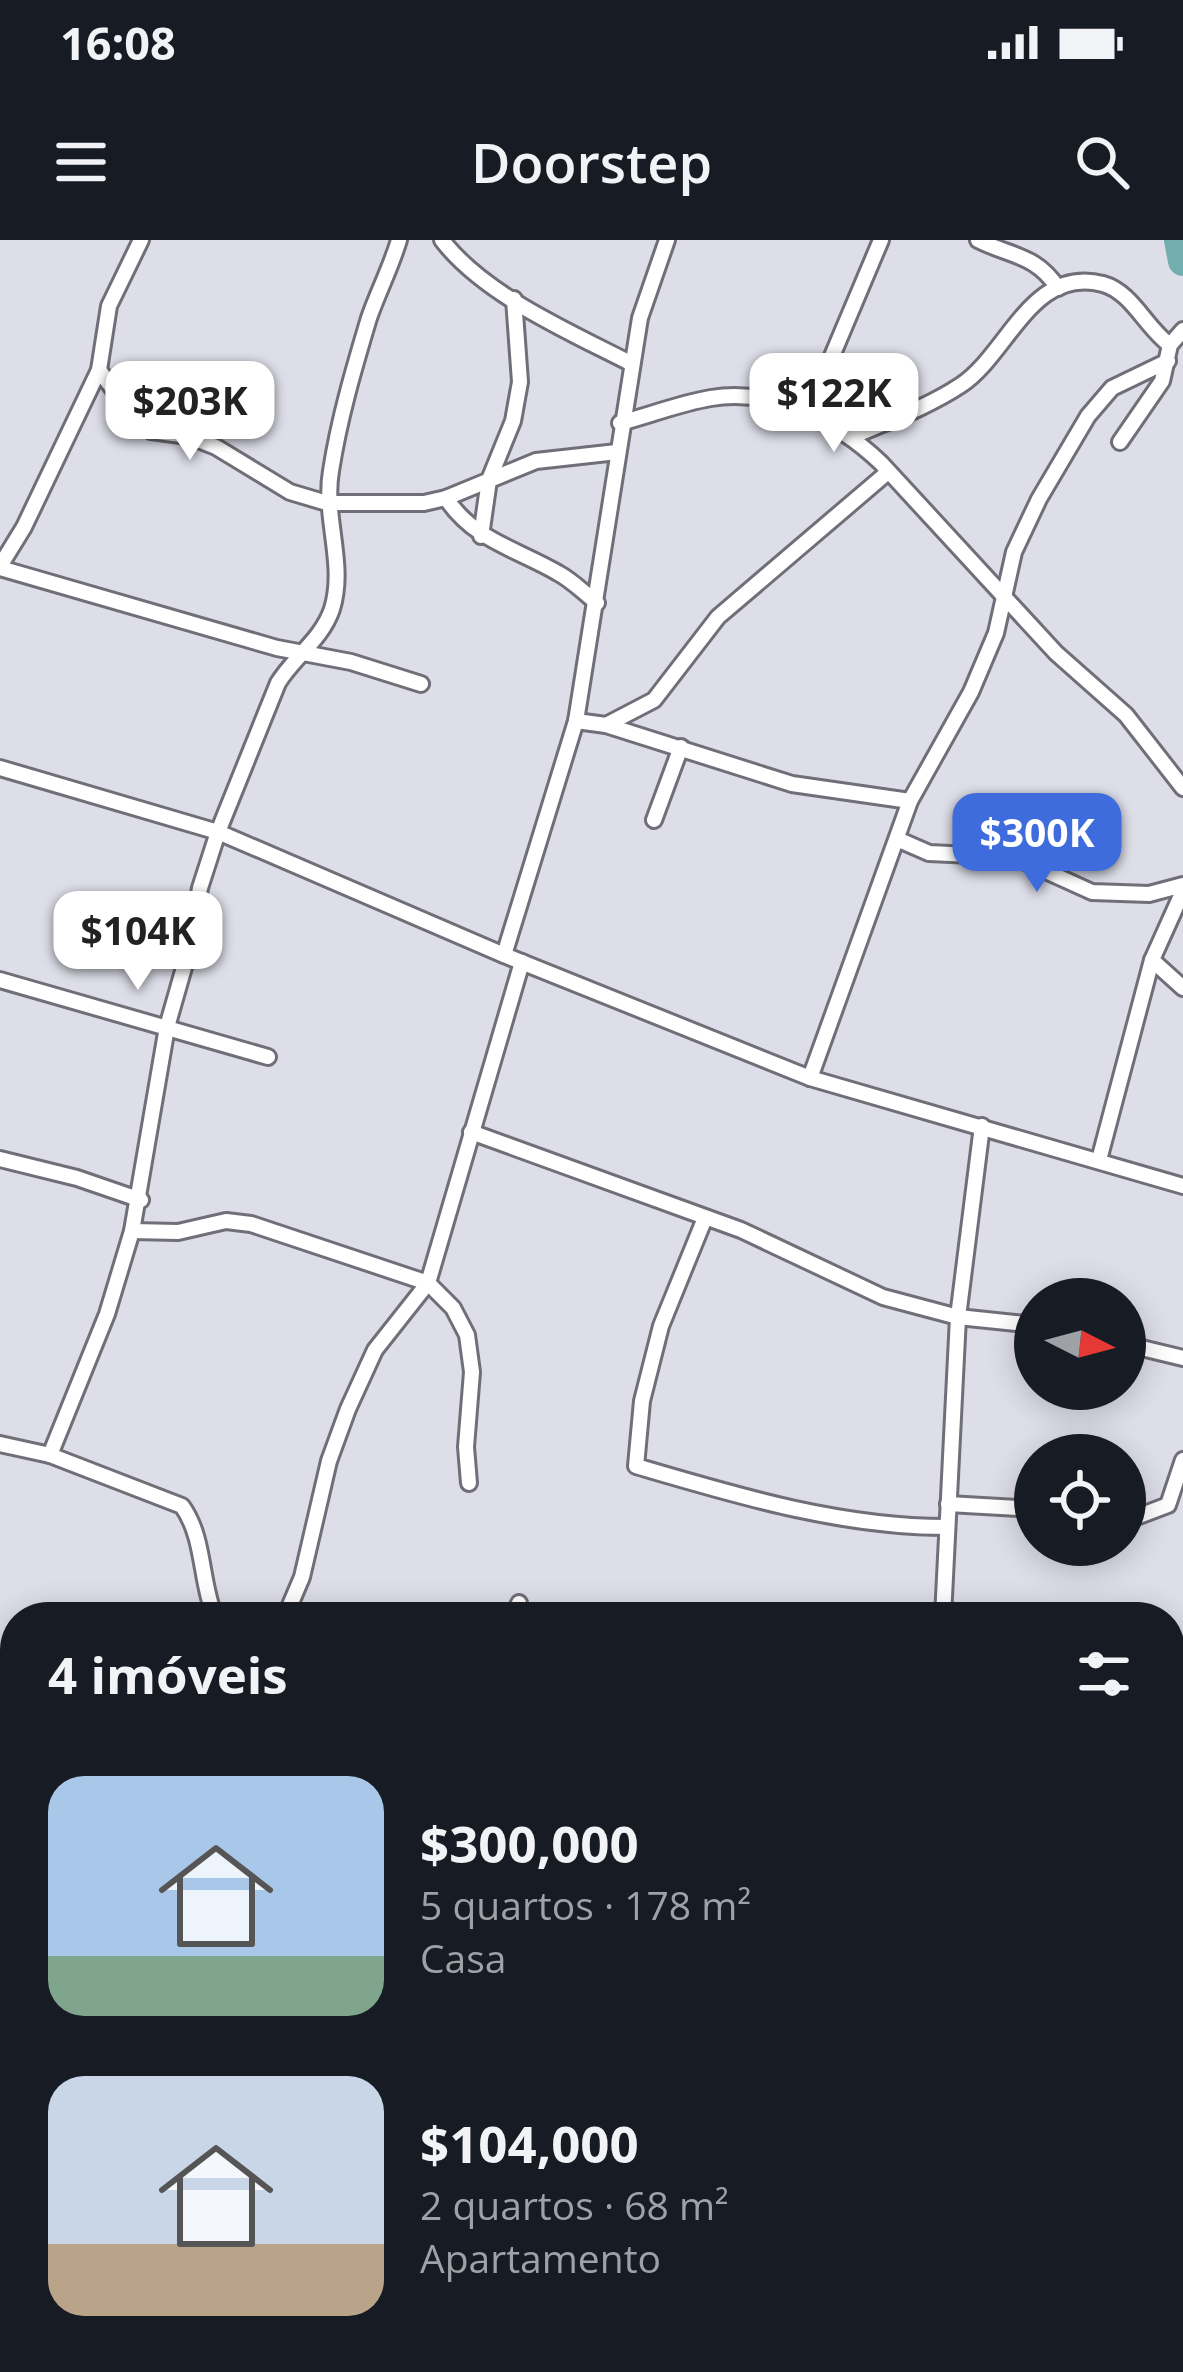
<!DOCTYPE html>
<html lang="pt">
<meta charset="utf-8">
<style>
:root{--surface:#171b24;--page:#20242c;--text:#f1f3f6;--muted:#9ea1a6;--accent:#3f6cdd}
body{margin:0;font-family:"Open Sans",sans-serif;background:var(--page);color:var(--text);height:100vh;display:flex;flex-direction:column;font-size:45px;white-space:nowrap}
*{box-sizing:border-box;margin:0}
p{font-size:39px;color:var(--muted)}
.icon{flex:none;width:66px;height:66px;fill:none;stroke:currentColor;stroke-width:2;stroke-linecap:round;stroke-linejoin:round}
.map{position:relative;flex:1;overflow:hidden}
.drawer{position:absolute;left:0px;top:1362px;width:1185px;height:771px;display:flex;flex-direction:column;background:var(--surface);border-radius:48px 48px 0 0;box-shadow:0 6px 30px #0003}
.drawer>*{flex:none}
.needle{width:78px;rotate:96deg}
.controls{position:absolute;left:1014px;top:1038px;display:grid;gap:24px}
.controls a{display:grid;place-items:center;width:132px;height:132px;border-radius:50%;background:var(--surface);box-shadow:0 6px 30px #0003;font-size:60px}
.price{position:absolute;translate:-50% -102px;padding:0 27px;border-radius:24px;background:#fff;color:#222;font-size:39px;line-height:78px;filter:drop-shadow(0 3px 6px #0008)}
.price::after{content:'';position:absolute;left:50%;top:72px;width:36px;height:27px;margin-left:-18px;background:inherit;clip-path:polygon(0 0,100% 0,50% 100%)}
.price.current{background:var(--accent);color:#fff}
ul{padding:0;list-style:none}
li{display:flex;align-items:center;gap:36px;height:300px;padding:0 48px}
li span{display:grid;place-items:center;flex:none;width:336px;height:240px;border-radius:36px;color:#555}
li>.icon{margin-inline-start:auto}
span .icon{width:144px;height:144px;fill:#fffc;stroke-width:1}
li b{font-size:51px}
h2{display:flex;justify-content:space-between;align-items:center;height:144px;padding:0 48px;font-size:51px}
.status{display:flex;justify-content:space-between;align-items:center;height:84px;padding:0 60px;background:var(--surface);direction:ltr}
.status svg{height:33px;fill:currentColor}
header{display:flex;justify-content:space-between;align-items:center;height:156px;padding:0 48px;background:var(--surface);font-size:54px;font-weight:600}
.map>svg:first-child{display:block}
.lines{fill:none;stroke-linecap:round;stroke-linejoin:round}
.river{stroke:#72aead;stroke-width:30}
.minor-casing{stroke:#706f79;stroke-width:20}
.minor{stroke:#fff;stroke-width:14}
</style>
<div class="status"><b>16:08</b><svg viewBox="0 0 49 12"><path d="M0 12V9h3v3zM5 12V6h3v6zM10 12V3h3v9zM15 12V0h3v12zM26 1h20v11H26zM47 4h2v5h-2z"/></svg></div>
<header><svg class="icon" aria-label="menu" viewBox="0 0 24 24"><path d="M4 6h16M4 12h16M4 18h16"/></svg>Doorstep<svg class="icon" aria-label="search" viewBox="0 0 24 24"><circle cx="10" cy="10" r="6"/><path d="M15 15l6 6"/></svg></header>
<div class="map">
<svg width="1183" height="2132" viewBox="0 0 1183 2132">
<rect width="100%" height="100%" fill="#dedee9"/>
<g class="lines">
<!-- river -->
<path class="river" d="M1179,0L1183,21"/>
<!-- minor casing -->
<g class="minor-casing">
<g id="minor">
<path d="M442,0C484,55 570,92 632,124"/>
<path d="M978,0C1012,17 1035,14 1058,48"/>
<path d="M99,130L139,184L151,191L188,196L216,207L290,252L327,263H424L446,258L536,221L617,212"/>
<path d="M808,173L881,0"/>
<path d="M620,183C650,175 681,163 711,158C772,147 838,182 881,223L1056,413L1126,475L1183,548"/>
<path d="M852,197C888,181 928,167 961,145C1008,114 1032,25 1103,44C1132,52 1146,88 1170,105"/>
<path d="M1120,202L1162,141L1170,105L1183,90"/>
<path d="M446,258C473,300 517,309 558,333C573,341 584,353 597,363"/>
<path d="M481,296L489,240L513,181L520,142L514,59"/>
<path d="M0,326L24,287L99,130L109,66L141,0"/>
<path d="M0,328L277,408L351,422L421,444"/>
<path d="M576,481L606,485L792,544L910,561"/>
<path d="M606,485L654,460L718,377L888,232"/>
<path d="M0,528L218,592L504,715L810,838L1183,946"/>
<path d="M654,580L681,507"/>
<path d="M897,599L929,613L1015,617L1092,652L1149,654L1183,645"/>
<path d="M504,715L576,481L640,78L667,0"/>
<path d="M1152,720L1183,748"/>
<path d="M0,740L268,817"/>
<path d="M810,838L910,561L971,452L996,393L1014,312L1039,259L1088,176L1112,148L1168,121"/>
<path d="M471,892L741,990L883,1057L958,1077L1035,1085"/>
<path d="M0,919L77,938L141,960"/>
<path d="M1099,920L1152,720L1183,651"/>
<path d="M705,978L661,1086L642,1161L636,1226C738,1256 840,1287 947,1287"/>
<path d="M132,991L178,992L226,981L251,984L428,1043L453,1068L467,1095L472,1132L466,1207L469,1243"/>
<path d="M1125,1104L1183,1118"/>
<path d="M0,1204L50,1215L182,1266C205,1298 200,1341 215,1377"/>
<path d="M50,1215L107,1074L132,991L167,787L189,710L200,648L218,592L278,443C294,417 322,399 332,369C346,324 323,277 331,231C339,179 354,128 369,78C378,52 391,27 399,0"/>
<path d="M948,1264L1035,1269"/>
<path d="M1125,1275L1139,1276L1168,1265L1183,1220"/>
<path d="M285,1377L302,1337L329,1221L348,1169L375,1110L428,1043L522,722"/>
<path d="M514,1377L519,1363"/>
<path d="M943,1377L958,1077L982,886"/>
<path d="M0,1630L15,1629"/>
<path d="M0,1699L15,1720"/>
<path d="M1170,1715L1183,1712"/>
<path d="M1170,1766L1183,1788"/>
<path d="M0,2025L15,2021"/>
<path d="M72,2118L81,2132"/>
<path d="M673,2118L748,2132"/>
<path d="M119,2132L130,2118"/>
<path d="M885,2132L891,2118"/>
</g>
</g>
<!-- minor -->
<use href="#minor" class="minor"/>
</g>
</svg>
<div class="controls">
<a><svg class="needle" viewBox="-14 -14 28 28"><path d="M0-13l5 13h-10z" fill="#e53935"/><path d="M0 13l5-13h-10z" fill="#9ea1a6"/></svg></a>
<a><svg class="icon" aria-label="locate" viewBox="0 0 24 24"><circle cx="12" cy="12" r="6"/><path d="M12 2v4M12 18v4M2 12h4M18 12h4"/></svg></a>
</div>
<b class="price" style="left:834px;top:215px">$122K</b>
<b class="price" style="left:190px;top:223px">$203K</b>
<b class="price current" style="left:1037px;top:655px">$300K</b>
<b class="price" style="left:138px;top:753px">$104K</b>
<section class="drawer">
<h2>4 imóveis<svg class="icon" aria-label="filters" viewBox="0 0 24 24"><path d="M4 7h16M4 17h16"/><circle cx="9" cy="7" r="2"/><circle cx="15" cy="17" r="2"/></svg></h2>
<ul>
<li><span style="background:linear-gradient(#a9c7e8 75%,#7fa58c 0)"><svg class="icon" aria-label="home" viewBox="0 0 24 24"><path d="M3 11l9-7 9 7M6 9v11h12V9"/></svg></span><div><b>$300,000</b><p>5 quartos · 178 m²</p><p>Casa</p></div></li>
<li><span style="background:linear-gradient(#c9d6e8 70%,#b9a48a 0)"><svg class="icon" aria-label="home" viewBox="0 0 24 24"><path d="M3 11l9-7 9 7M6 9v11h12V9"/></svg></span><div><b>$104,000</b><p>2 quartos · 68 m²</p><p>Apartamento</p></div></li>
</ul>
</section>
</div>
